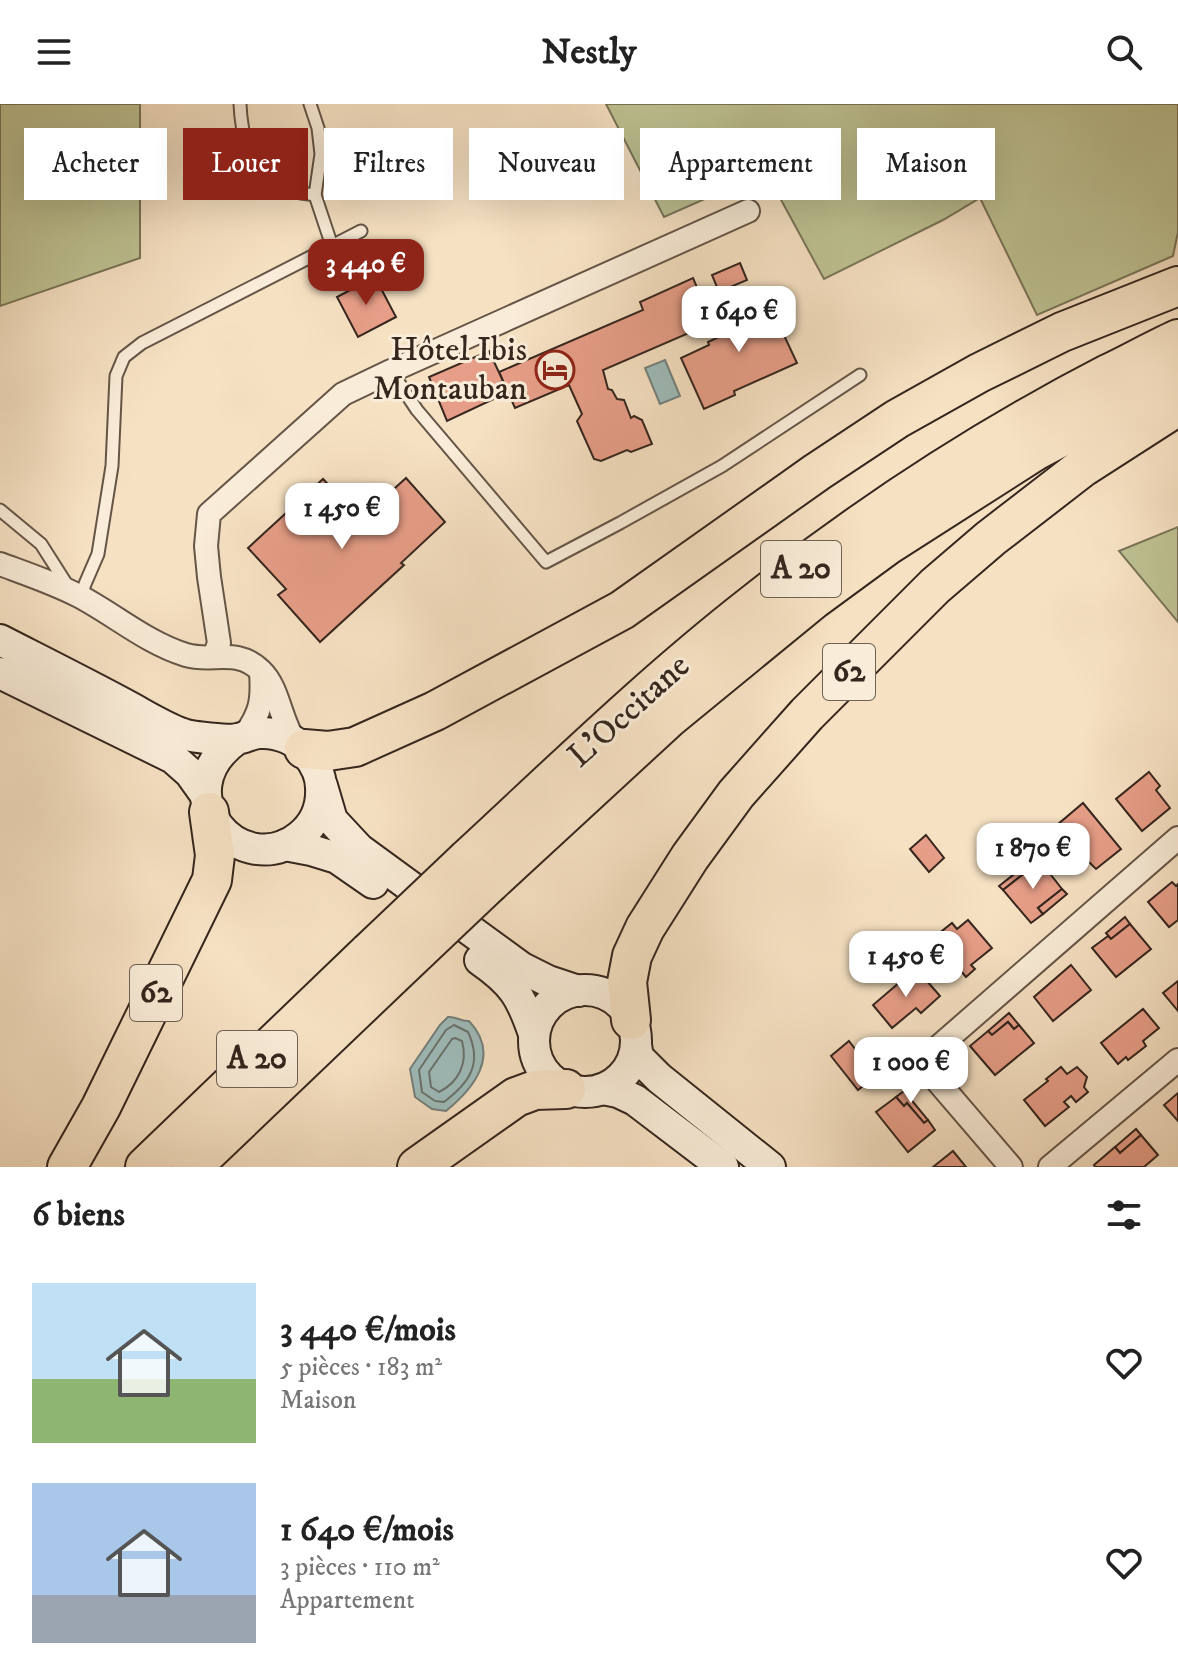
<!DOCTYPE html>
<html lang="fr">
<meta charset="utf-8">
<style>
:root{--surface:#fff;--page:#f6f6f6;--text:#222;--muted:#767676;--accent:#8f2418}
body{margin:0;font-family:"IM FELL DW Pica",serif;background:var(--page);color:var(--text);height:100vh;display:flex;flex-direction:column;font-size:30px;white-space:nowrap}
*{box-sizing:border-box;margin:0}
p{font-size:26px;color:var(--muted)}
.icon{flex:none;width:44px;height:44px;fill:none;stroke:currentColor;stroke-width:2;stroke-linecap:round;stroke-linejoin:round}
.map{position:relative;height:1063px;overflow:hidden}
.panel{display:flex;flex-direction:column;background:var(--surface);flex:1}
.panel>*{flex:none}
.hud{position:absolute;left:24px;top:24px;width:1130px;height:72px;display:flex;gap:16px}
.price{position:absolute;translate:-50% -68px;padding:0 18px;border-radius:16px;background:#fff;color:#222;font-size:26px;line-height:52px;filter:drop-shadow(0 2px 4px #0008)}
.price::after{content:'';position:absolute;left:50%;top:48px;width:24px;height:18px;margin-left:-12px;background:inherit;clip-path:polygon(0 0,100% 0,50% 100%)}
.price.current{background:var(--accent);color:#fff}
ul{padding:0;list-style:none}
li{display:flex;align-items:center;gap:24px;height:200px;padding:0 32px}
li span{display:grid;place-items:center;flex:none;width:224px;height:160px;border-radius:0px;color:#555}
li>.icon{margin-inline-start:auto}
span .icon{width:96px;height:96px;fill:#fffc;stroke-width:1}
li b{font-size:34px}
h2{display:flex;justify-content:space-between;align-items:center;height:96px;padding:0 32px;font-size:34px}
.chip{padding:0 28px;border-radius:0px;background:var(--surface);box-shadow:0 8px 32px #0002;font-size:28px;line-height:72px}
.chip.current{background:var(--accent);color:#fff}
header{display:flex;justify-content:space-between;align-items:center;height:104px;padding:0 32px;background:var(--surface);font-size:36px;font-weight:700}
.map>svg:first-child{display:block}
.green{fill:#bec293;stroke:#7a7458;stroke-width:2}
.water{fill:#9ebcbb;stroke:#74807c;stroke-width:2}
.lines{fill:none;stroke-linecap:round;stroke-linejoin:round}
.shore{stroke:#6a716c;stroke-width:2}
.building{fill:#e79e88;stroke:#35261e;stroke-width:2}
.service-casing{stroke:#655547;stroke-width:15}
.minor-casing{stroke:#655547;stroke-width:26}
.secondary-casing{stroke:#35261e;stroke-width:34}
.motorway-casing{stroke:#35261e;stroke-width:42}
.service{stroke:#f9ecd8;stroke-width:11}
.minor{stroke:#f9ecd8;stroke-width:22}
.secondary{stroke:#f9ecd8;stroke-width:30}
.motorway{stroke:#f6e1c3;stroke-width:38}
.motorway-bridge-casing{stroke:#35261e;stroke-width:42;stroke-linecap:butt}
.motorway-bridge{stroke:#f6e1c3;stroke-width:38}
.labels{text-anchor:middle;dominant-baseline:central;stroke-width:6;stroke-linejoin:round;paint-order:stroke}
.shield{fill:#f9ecd8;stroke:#706156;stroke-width:2}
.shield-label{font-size:32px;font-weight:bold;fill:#35261e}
.poi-label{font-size:34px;fill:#35261e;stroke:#f9ecd8;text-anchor:end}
.street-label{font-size:34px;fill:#35261e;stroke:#f9ecd8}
</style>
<header><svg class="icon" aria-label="menu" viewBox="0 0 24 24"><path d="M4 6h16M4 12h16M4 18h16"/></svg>Nestly<svg class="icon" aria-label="search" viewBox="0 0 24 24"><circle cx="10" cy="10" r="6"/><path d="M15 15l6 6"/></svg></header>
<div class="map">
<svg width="1178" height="1063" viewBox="0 0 1178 1063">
<rect width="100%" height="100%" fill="#f6e1c3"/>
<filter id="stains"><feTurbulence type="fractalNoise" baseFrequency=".0025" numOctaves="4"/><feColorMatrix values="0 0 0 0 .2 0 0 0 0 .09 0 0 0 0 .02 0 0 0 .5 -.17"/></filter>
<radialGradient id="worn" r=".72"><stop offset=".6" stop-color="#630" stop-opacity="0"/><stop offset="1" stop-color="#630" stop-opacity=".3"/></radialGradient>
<!-- green -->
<g class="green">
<path d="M0,0H140V154L0,202Z"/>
<path d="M606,0H1178V128L1173,152L1037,211L980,94L943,116L824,175L766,68L664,113Z"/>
<path d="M1178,423V518L1119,447Z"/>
</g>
<!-- water -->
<g class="water">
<path d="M665,256L680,292L660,300L645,264Z"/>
<path d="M448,913C456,912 461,918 469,917C501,951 474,984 446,1007L432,1005L415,993L410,965L440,921Z"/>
</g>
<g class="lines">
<!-- shore -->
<g class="shore">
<path d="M454,921L468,928C483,960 469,979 444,998L435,997L422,988L419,966L446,926Z"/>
<path d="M455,934L462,937C468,959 459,978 439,988L431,983L429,968L452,935Z"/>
</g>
</g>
<!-- building -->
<g class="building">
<path d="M740,159L747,176L719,188L712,171Z"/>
<path d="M375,173L396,213L358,233L337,193Z"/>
<path d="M693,174L712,219L603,266L608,285L612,286L617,295L624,296L631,314L634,312L642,316L652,340L631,348L627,346L601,357L594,355L577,317L582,310L569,281L515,304L499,268L643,206L640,198Z"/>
<path d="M759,193L768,215L775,212L797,259L734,287L735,291L704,305L681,254L709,241L708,238L725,230L717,212Z"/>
<path d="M489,247L503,277L493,282L498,293L447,317L429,273Z"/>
<path d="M406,374L445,418L401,459L404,461L320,538L278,491L286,485L248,444L323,375L361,415Z"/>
<path d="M1149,668L1160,682L1156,686L1170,704L1142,727L1116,695Z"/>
<path d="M1083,699L1121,745L1096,765L1087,756L1082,760L1069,745L1066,747L1050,727Z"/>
<path d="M926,731L944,754L929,768L910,745Z"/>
<path d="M1036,753L1040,757L1003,786L999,782Z"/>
<path d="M1040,757L1062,785L1038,804L1043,810L1031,819L1003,786Z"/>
<path d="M1172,778L1176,782L1178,780V816L1169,823L1148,798Z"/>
<path d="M1062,785L1067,790L1043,810L1038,804Z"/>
<path d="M1125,813L1130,820L1111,835L1106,829Z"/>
<path d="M968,816L992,844L971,861L975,865L966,873L946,849L954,842L942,827L952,819L957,825Z"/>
<path d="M1130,820L1151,845L1116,873L1092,844L1108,832L1111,835Z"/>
<path d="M1071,861L1091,886L1053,917L1034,893Z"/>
<path d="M919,868L940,892L921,909L916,904L892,924L873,901L907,872L909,875Z"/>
<path d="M1178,877V907L1163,889Z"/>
<path d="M1143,905L1159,924L1143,937L1146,942L1128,956L1126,953L1118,960L1101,939Z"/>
<path d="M1009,909L1019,921L1014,925L1008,918L992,931L988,927Z"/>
<path d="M1008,918L1014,925L1019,921L1034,939L995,971L970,942L988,927L992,931Z"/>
<path d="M849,937L862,954L866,951L880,968L858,986L831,952Z"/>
<path d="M1061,963L1067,970L1077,963L1087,973L1084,983L1088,988L1076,998L1071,992L1064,998L1069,1003L1045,1022L1024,996L1048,977L1046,975Z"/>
<path d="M904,987L928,1016L924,1019L907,999L904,1002L896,993Z"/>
<path d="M1178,989V1017L1164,1001Z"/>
<path d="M896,993L904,1002L907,999L924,1019L928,1016L935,1026L908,1048L876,1008Z"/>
<path d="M1136,1025L1141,1031L1120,1049L1115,1043Z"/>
<path d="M1141,1031L1158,1051L1144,1063H1095L1094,1061L1115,1043L1120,1049Z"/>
<path d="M953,1047L966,1063H933Z"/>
</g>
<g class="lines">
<!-- service casing -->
<g class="service-casing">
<g id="service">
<path d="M240,0C241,26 249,65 272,80C285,88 301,89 315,91"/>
<path d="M332,142L361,127"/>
<path d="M391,267L417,306L546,458L620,419L722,362L860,271"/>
<path d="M0,406L41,440L69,484"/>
<path d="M81,493L85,480L98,450L112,362L116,272L124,253L142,239L332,142L315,91L321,50L318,24L310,0"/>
</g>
</g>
<!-- minor casing -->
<g class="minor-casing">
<g id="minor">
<path d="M0,460C27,470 54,479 79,492C115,511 147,539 186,551C213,559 237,543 261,567C279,584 280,616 295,638"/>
<path d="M214,553L219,539L209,473L206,442L209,410L343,290L391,267L748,107"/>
<path d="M244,632C261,609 263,596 261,568"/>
<path d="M1011,1063L921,958L1178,734"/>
<path d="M1050,1063L1178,956"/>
</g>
</g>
<!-- secondary casing -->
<g class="secondary-casing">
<g id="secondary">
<path d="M0,536C41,557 83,578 124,600C143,610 163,623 183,630C190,633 230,637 237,635C245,634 252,629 260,629C278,628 298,636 308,651C315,660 321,671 321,684C322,702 315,720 300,732C241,780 161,689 237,635"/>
<path d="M0,569L173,654L190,669L205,690"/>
<path d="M322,682L332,716L359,745L522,864L548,877L578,887"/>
<path d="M285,741L311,746L337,754L373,779"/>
<path d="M480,856C513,879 521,892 534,930"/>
<circle cx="585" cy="937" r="51"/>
<path d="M636,941L638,953L659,974L770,1063"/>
<path d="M603,985L618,988L635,996L723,1063"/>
</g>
</g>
<!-- motorway casing -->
<g class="motorway-casing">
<g id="motorway">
<path d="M304,645L328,647L355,643L435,607L622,506L817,368L897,315L979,269L1062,228L1178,182"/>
<path d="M467,755C560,669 652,579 752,501C863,413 982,335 1108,270C1131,259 1154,246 1178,235"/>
<path d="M490,779L669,614L813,496L888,441L1035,347L1178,271"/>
<path d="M631,916L627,878L632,852L645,824L690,753L736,690L807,610L935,482L991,434L1083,363L1178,302"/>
<path d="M67,1063L101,1003L212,776L215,751L209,708"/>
<path d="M145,1063L369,848"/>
<path d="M192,1063L392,872"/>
<path d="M417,1063L516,993L535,986L566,985"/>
</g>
</g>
<!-- service -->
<use href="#service" class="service"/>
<!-- minor -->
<use href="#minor" class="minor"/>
<!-- secondary -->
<use href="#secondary" class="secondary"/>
<!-- motorway -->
<use href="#motorway" class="motorway"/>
<!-- motorway-bridge casing -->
<g class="motorway-bridge-casing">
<g id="motorway-bridge">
<path d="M369,848L467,755"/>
<path d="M392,872L490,779"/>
</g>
</g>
<!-- motorway-bridge -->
<use href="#motorway-bridge" class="motorway-bridge"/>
</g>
<!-- icons -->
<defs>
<g id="hotel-ring" transform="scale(2)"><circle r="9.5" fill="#f9ecd8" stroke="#8f2418" stroke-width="1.5"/><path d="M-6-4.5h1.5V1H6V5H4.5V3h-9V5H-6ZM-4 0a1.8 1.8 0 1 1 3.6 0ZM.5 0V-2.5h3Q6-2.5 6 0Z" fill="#8f2418"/></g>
</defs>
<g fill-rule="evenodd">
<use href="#hotel-ring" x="555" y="266"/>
</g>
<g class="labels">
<!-- shield labels -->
<g class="shield">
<rect x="761" y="437" width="80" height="56" rx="6"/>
<rect x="823" y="540" width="52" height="56" rx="6"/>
<rect x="130" y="861" width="52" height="56" rx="6"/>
<rect x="217" y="927" width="80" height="56" rx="6"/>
</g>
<g class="shield-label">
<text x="801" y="465">A 20</text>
<text x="849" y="568">62</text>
<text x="156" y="889">62</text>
<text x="257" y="955">A 20</text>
</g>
<!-- poi labels -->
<g class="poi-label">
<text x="527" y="246">Hôtel Ibis<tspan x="527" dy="39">Montauban</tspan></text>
</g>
<!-- street labels -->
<g class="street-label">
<text transform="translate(629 607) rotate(-42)">L'Occitane</text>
</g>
</g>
<rect width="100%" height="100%" filter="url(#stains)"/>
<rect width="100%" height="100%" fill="url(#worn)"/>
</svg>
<b class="price current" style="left:366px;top:203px">3 440 €</b>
<b class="price" style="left:739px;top:250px">1 640 €</b>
<b class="price" style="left:342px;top:447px">1 450 €</b>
<b class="price" style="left:1033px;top:787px">1 870 €</b>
<b class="price" style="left:906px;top:895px">1 450 €</b>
<b class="price" style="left:911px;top:1001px">1 000 €</b>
<div class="hud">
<a class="chip">Acheter</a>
<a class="chip current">Louer</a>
<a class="chip">Filtres</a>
<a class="chip">Nouveau</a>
<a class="chip">Appartement</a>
<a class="chip">Maison</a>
</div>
</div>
<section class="panel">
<h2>6 biens<svg class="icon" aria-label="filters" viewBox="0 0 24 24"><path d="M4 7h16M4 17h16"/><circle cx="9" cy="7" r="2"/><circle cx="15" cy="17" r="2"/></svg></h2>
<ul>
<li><span style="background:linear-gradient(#bfe0f5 60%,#8fb573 0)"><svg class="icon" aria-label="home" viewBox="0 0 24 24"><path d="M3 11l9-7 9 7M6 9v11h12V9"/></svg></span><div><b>3 440 €/mois</b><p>5 pièces · 183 m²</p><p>Maison</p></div><svg class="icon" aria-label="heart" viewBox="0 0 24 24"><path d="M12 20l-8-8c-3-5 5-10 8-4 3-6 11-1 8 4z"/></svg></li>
<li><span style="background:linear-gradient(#a9c7e8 70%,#9aa5b1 0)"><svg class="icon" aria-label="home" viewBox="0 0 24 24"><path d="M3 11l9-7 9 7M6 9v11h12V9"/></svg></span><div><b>1 640 €/mois</b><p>3 pièces · 110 m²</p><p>Appartement</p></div><svg class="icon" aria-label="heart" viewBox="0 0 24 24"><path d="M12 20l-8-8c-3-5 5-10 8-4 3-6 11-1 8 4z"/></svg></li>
</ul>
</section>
